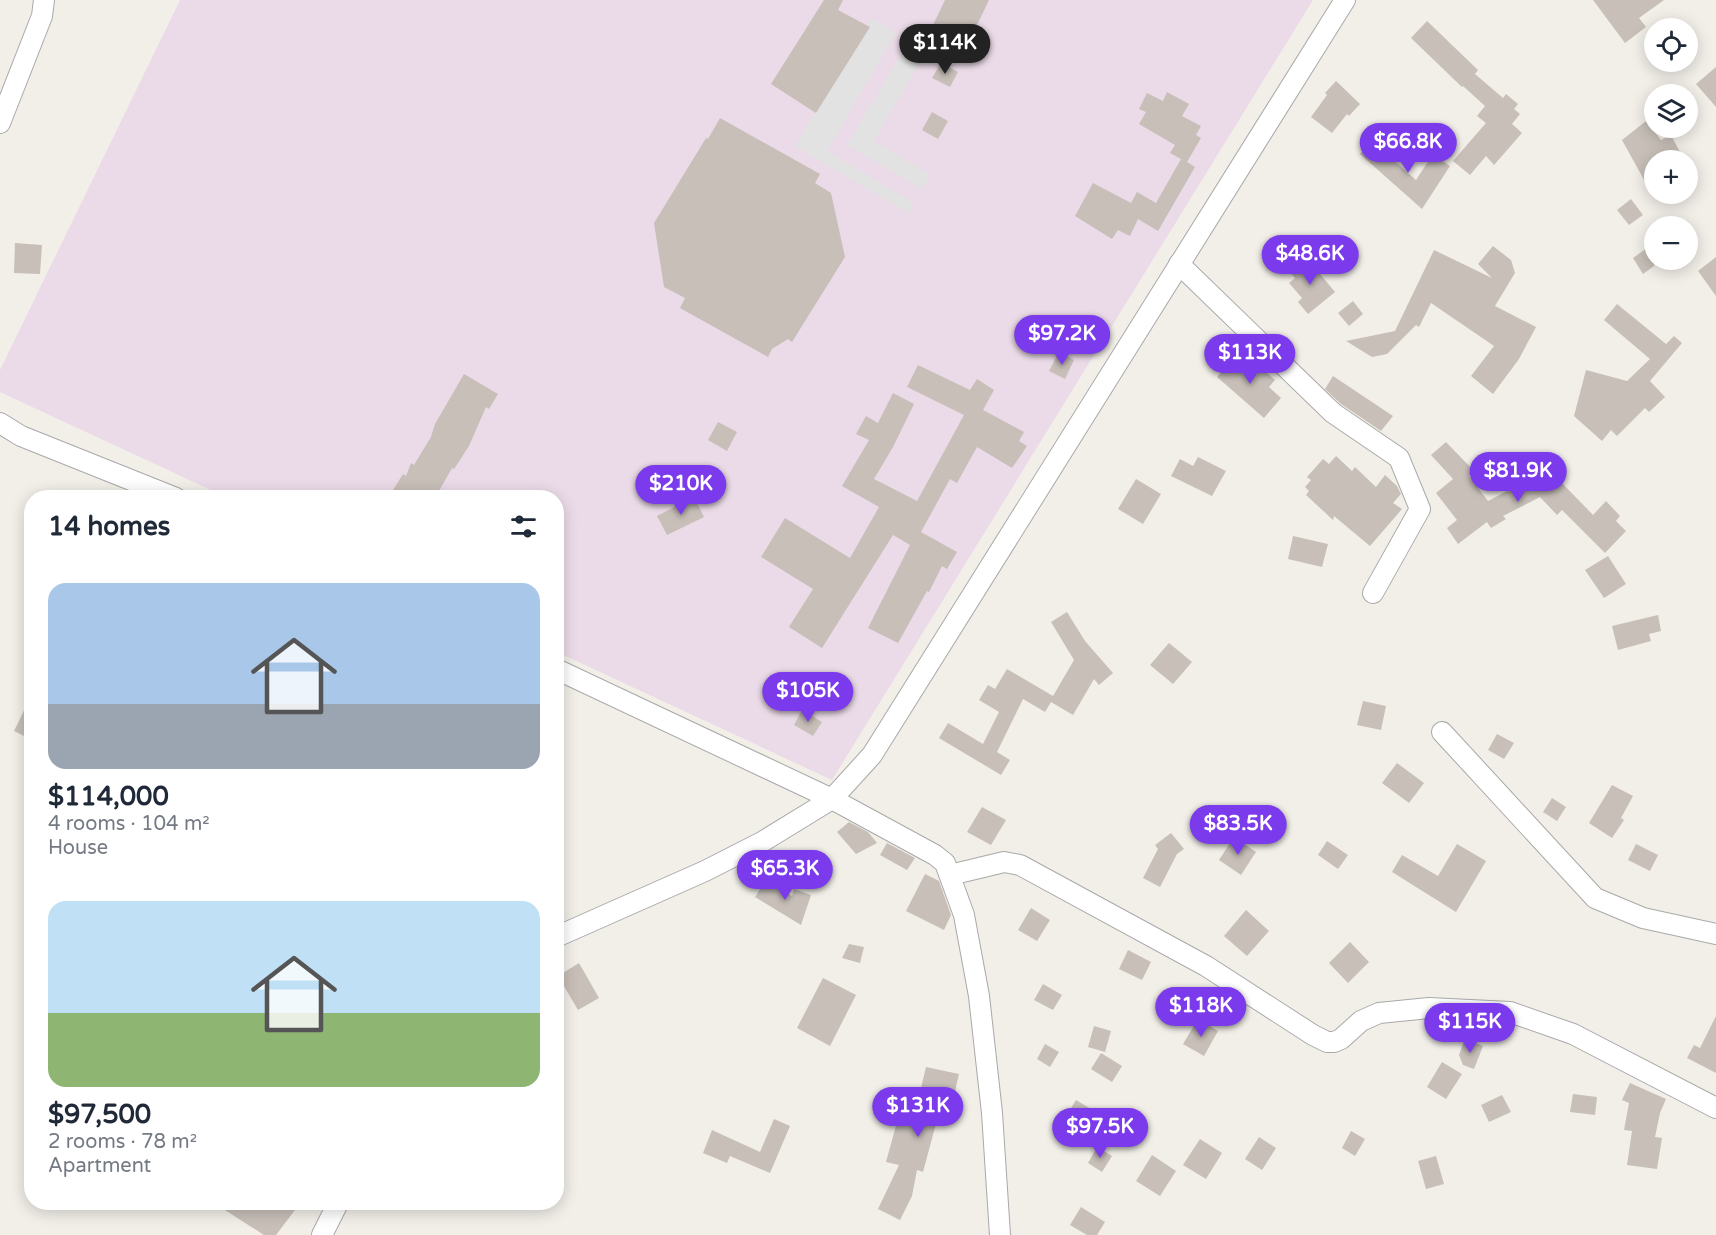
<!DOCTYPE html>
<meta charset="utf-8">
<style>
:root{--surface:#fff;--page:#f2f2f3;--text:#1f2937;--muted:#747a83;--accent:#7c3aed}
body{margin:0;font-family:"Varela Round",sans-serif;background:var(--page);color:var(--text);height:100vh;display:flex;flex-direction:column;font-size:22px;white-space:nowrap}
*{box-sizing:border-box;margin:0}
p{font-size:20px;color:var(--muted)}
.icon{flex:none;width:33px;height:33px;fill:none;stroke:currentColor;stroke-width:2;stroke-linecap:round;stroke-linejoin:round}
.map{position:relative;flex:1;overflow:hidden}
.drawer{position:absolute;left:24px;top:490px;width:540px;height:720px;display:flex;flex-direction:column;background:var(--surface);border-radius:24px;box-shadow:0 3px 15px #0003}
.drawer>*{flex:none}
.fabs{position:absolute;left:1644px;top:18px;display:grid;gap:12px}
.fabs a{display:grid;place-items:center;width:54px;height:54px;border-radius:50%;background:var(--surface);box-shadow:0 3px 15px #0003;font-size:30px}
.price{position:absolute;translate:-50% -51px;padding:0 14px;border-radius:21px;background:var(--accent);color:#fff;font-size:20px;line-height:39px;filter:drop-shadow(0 2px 3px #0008)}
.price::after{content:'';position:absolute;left:50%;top:36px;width:18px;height:14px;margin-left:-9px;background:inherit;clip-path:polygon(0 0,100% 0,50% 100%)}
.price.on{background:#222;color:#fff}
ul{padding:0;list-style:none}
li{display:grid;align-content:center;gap:12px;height:318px;padding:0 24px}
li span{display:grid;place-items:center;height:186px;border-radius:18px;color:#555}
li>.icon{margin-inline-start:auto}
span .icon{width:108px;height:108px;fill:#fffc;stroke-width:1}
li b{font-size:26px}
h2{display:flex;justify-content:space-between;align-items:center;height:72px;padding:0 24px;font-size:26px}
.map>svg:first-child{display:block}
.industrial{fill:#ebdbe8}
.parking{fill:#e2e2e2}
.building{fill:#c7bfb8}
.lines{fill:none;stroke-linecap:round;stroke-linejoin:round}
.minor-casing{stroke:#a9a9a9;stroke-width:22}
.minor{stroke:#fff;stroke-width:20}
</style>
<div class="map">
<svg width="1716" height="1235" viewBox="0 0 1716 1235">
<rect width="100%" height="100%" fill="#f2efe9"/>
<!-- industrial -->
<path class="industrial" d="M180,0H1313L832,780L557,652L556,498H228L0,392V370Z"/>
<!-- parking -->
<g class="parking">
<path d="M871,18L896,33L827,151L914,203L908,213L795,146Z"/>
<path d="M906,46L923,57L874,141L931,175L922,189L847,145Z"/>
</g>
<!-- building -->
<g class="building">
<path d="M824,0H843L838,10L870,27L816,113L771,84Z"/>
<path d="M945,0H989L969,42L933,25Z"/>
<path d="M1593,0H1664L1639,18L1646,27L1625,43Z"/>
<path d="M1427,21L1478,70L1475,74L1503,98L1506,94L1518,104L1514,109L1520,114L1512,124L1522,133L1494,165L1486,156L1470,175L1453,161L1486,123L1477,116L1485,106L1463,86L1462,87L1411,38Z"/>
<path d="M941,63L958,72L950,87L932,78Z"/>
<path d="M1716,67V107L1696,84Z"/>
<path d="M1336,81L1360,104L1349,116L1347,114L1332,133L1311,117L1327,95L1325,93Z"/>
<path d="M1167,92L1189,104L1182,116L1201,126L1196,135L1201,138L1187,162L1195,167L1158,231L1138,219L1130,236L1118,230L1112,239L1075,216L1093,183L1131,203L1137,192L1156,203L1181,159L1170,153L1175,145L1139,124L1146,112L1139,109L1147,93L1163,101Z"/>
<path d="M932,112L948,121L938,139L922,130Z"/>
<path d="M720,118L820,174L815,183L831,193L845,257L792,342L788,339L772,349L768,357L680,308L685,298L664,287L654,223L706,138L708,139Z"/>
<path d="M1646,121L1661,140L1671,135L1684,160H1654V198L1622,140Z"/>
<path d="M1372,141L1416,180L1433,154L1450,166L1422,209L1360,154Z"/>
<path d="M1631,199L1643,215L1629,225L1617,210Z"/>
<path d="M15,243L42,245L40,274L14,273Z"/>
<path d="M1654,243V266L1643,274L1633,258Z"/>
<path d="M1493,246L1511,260L1515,273L1495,306L1536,327L1519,359L1493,394L1471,376L1494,346L1431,303L1419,327L1416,325L1387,354L1372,357L1346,341L1395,331L1434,250L1492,278L1478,264Z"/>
<path d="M1306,257L1335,292L1308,314L1298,302L1302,298L1289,283L1295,278L1289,271Z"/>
<path d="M1716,257V296L1698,271Z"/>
<path d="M1353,301L1363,314L1349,326L1338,313Z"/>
<path d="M1617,304L1666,344L1674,336L1682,343L1650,381L1665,397L1649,412L1645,408L1617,436L1611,430L1602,441L1574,416L1586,370L1627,381L1650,359L1604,320Z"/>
<path d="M1059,352L1074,360L1065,379L1049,371Z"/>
<path d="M1237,354L1255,369L1258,365L1275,380L1269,387L1281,398L1264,418L1217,377Z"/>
<path d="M918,365L970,390L977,379L994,390L983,410L1024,432L1019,441L1027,446L1012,468L977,447L957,483L950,479L921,532L957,552L947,569L942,566L929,592L927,591L898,643L868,628L910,545L893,535L822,648L789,627L813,589L761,557L785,518L850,558L879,507L842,486L869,440L856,434L866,416L878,423L893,393L914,404L893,447L874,479L917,501L964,415L907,387Z"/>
<path d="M464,374L498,394L489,409L486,407L469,446L454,469L452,468L435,498H388L403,474L406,476L411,463L414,465L431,437L435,424Z"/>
<path d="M1333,376L1393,416L1381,431L1341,404L1325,389Z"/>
<path d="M718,422L737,432L727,451L708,440Z"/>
<path d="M1446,442L1474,471L1469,476L1488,501L1511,489L1516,499L1552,465L1565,478L1560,481L1593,515L1606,501L1620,516L1616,521L1626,531L1605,553L1562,510L1557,515L1540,497L1503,516L1506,519L1491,528L1487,522L1458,544L1447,528L1457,520L1436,493L1453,479L1431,455Z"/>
<path d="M1336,456L1352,471L1355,467L1376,487L1385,475L1397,486L1401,494L1393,503L1402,509L1370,546L1334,516L1333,520L1306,495L1309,491L1305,487L1311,480L1307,477L1323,459L1329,464Z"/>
<path d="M1198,457L1226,471L1212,496L1171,476L1180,459L1193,466Z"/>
<path d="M1136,479L1161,494L1143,524L1118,509Z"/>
<path d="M694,497L704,517L667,535L657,516Z"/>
<path d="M1293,536L1328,544L1322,567L1288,559Z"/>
<path d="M1608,556L1626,584L1604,598L1585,570Z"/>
<path d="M1067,612L1085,641L1113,673L1099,685L1094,679L1073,715L1051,702L1045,712L1023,699L997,752L1010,760L1001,775L939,738L948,723L983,744L999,712L979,700L988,685L995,689L1007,669L1053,696L1074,660L1051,622Z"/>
<path d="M1658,615L1661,631L1649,634L1651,641L1618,650L1612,626Z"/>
<path d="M1169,643L1192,662L1173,684L1150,665Z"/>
<path d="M32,694V740L14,731Z"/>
<path d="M1363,701L1386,706L1381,730L1357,725Z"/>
<path d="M802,710L822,722L813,736L794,725Z"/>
<path d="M1497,734L1514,743L1504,759L1488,750Z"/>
<path d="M1397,763L1424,783L1409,803L1382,783Z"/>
<path d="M1612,785L1633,796L1621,818L1624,820L1612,838L1589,823Z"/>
<path d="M1552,798L1566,807L1557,821L1543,812Z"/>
<path d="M982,807L1006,820L991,845L967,832Z"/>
<path d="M849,822L868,832L877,843L856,854L837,832Z"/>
<path d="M1171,833L1184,849L1177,854L1160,887L1143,878L1158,849L1155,845Z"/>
<path d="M1234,837L1256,852L1241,875L1219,860Z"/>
<path d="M1327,841L1348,855L1338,869L1318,855Z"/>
<path d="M887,843L915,858L907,870L880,855Z"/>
<path d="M1457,844L1486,861L1456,912L1392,872L1402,855L1438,876Z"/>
<path d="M1636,844L1658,855L1650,871L1628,860Z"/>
<path d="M925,874L939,881L951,915L944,930L906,911Z"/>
<path d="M766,880L792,896L794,889L811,895L801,925L755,897Z"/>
<path d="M1031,908L1050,920L1037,941L1018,930Z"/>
<path d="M1246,910L1269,931L1247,956L1224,936Z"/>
<path d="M1350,942L1369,962L1348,983L1329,963Z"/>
<path d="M849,944L864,947L860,963L842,958Z"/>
<path d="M1128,950L1151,962L1142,980L1119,969Z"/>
<path d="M579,963L599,998L578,1010L558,976Z"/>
<path d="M823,978L856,995L830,1046L797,1028Z"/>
<path d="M1043,984L1062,995L1053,1010L1034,1000Z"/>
<path d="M1716,1016V1073L1687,1058L1694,1045L1700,1048Z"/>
<path d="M1198,1019L1218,1031L1204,1056L1183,1044Z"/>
<path d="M1094,1026L1111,1031L1105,1052L1088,1047Z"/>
<path d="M1465,1039L1483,1046L1474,1069L1463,1065L1459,1055Z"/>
<path d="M1045,1044L1059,1052L1050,1067L1037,1059Z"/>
<path d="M1101,1053L1122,1066L1112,1082L1091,1069Z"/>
<path d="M1442,1062L1462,1074L1446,1099L1427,1087Z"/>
<path d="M926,1067L959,1074L948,1122L937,1120L923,1172L917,1170L912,1196L900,1220L878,1209L899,1165L886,1162L897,1122L912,1126Z"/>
<path d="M1630,1083L1666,1099L1660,1113L1655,1137L1662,1138L1657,1169L1627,1165L1632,1131L1624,1130L1629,1103L1622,1100Z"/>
<path d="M1573,1094L1597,1097L1595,1115L1570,1112Z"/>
<path d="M1502,1095L1511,1112L1489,1122L1481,1105Z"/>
<path d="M1076,1100L1091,1109L1078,1130L1063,1121Z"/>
<path d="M774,1119L790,1126L770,1173L730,1156L727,1163L703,1153L712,1130L760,1152Z"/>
<path d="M1351,1131L1365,1139L1355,1156L1342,1148Z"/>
<path d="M1259,1137L1276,1148L1262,1170L1245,1159Z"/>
<path d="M1200,1139L1222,1153L1206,1179L1183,1165Z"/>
<path d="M1097,1147L1112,1156L1102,1172L1088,1163Z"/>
<path d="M1152,1155L1176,1171L1160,1196L1136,1181Z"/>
<path d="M1436,1156L1444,1184L1426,1189L1418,1161Z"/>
<path d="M214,1203H286L295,1210L276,1235H264Z"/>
<path d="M1081,1207L1105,1222L1097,1235H1087L1070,1225Z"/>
</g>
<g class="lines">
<!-- minor casing -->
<g class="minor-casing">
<g id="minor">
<path d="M0,123L42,16L44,0"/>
<path d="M1179,264L1333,413L1399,458L1420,509L1373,593"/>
<path d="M0,423L21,436L176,498"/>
<path d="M556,669L832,799L935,855L945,863L964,915L979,996L992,1113L1000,1235"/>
<path d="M1442,732L1595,898L1643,918L1716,934"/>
<path d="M950,875L1004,862L1020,865L1206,966L1313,1035L1327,1042H1334L1341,1039L1361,1021L1379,1013L1429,1008L1510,1012L1573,1034L1716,1108"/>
<path d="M556,937L705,871L762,842L832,799L872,755L1345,0"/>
<path d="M322,1235L338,1203"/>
</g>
</g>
<!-- minor -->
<use href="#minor" class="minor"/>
</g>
</svg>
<div class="fabs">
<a><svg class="icon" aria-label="locate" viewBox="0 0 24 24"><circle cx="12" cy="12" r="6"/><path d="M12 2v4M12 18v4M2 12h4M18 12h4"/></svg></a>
<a><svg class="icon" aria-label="layers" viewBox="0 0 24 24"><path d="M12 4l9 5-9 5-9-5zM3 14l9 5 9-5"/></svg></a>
<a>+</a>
<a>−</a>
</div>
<b class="price on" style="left:945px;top:75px">$114K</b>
<b class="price" style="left:1408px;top:174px">$66.8K</b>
<b class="price" style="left:1310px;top:286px">$48.6K</b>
<b class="price" style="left:1062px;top:366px">$97.2K</b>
<b class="price" style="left:1250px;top:385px">$113K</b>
<b class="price" style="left:1518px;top:503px">$81.9K</b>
<b class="price" style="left:681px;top:516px">$210K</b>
<b class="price" style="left:808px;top:723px">$105K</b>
<b class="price" style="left:1238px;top:856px">$83.5K</b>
<b class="price" style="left:785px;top:901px">$65.3K</b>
<b class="price" style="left:1201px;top:1038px">$118K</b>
<b class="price" style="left:1470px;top:1054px">$115K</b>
<b class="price" style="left:918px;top:1138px">$131K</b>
<b class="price" style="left:1100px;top:1159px">$97.5K</b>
<section class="drawer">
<h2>14 homes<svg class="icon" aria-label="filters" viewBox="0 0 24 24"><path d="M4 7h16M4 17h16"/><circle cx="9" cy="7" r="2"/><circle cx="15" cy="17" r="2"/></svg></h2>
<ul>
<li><span style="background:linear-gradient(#a9c7e8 65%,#9aa5b1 0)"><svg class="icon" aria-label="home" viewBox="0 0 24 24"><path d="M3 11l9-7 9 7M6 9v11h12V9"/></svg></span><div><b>$114,000</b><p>4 rooms · 104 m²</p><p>House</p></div></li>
<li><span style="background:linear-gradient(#bfe0f5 60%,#8fb573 0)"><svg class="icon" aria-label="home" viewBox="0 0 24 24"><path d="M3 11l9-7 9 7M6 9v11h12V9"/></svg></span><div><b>$97,500</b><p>2 rooms · 78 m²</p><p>Apartment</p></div></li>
</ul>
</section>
</div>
